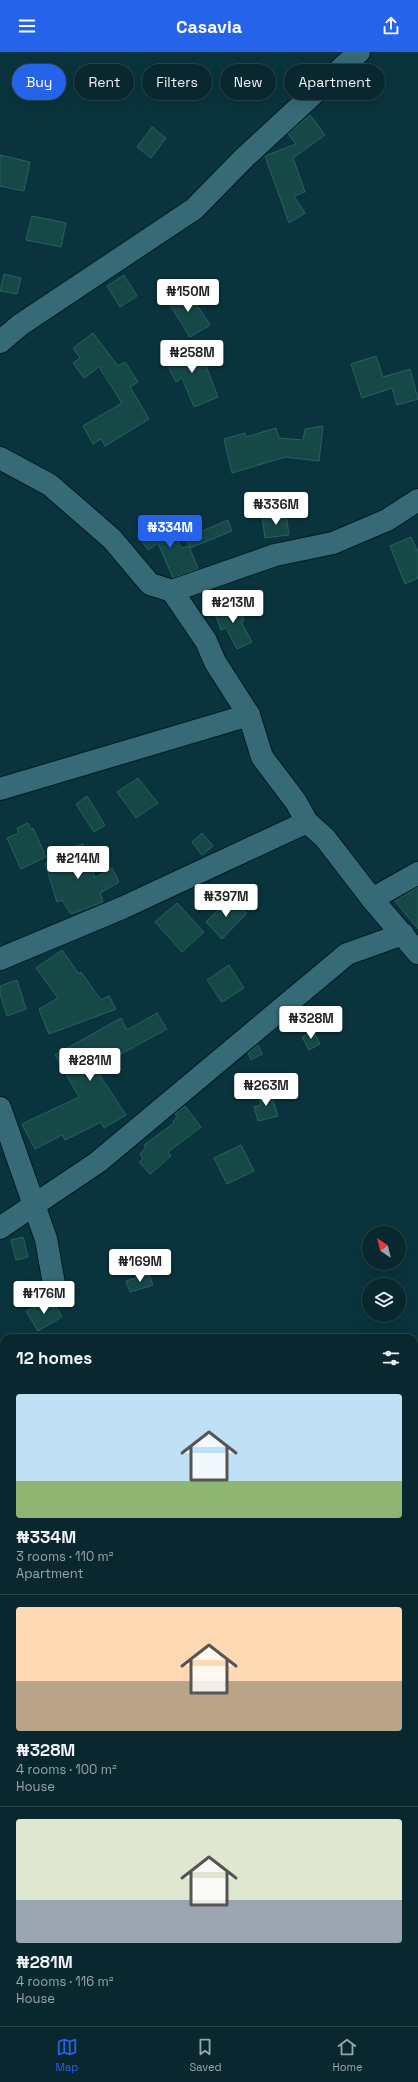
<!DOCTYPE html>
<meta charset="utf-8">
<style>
:root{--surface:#08272e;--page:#16333a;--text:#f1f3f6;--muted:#98a5aa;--line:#29444a;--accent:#2563eb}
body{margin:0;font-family:"Space Grotesk",sans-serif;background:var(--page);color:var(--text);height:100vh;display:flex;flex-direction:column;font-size:15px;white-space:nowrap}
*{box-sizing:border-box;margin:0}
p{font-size:13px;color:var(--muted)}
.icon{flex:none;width:22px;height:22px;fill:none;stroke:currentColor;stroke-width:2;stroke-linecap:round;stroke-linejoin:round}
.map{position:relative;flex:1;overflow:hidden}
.side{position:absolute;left:0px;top:1282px;width:418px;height:692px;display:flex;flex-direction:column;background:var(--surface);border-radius:12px 12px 0 0;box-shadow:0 4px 16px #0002,0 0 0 1px var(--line)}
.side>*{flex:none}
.guide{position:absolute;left:12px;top:12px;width:394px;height:36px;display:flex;gap:8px}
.needle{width:26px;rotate:325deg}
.tools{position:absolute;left:362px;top:1174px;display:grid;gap:8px}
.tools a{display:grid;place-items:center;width:44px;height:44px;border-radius:50%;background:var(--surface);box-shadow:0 4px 16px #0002,0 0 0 1px var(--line);font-size:20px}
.price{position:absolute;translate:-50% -34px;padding:0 9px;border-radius:4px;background:#fff;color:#222;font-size:13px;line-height:26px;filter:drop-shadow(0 1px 2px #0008)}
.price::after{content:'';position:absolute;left:50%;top:24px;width:12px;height:9px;margin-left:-6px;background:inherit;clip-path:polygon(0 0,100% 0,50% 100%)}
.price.selected{background:var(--accent);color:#fff}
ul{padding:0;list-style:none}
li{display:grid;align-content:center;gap:8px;height:212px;padding:0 16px}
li+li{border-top:1px solid var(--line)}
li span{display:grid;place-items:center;height:124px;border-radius:4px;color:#555}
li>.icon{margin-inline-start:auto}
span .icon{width:72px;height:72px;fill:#fffc;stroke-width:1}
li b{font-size:17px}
h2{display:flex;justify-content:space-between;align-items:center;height:48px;padding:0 16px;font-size:17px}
.pill{padding:0 14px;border-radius:18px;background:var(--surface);box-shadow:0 4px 16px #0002,0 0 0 1px var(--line);font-size:14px;line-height:36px}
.pill.selected{background:var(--accent);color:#fff}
header{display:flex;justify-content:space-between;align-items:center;height:52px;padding:0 16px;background:var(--accent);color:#fff;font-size:18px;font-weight:800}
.menu{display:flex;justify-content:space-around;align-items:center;height:56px;border-top:1px solid var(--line);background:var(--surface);font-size:11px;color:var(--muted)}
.menu a{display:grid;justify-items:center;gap:2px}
.menu .selected{color:var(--accent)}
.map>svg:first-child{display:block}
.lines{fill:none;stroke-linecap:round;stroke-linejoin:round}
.stream{stroke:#6e7db8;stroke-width:4.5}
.building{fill:#164848;stroke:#286161}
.minor-casing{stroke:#001a20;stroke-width:24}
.minor{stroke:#366a76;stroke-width:22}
</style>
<header><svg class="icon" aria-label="menu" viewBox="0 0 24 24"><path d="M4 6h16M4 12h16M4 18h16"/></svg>Casavia<svg class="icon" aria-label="share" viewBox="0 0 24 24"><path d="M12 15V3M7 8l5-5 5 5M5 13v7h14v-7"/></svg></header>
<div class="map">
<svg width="418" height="1974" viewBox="0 0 418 1974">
<rect width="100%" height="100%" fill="#0a343d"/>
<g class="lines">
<!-- stream -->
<g class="stream">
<path d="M414,1559L418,1558"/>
<path d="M0,1689L4,1688"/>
</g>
</g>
<!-- building -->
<g class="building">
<path d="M310,63L325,83L293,106L305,140L294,144L305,161L289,171L265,104L296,92L288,82Z"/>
<path d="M152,75L166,86L151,106L137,95Z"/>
<path d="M0,103L30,110L24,139L0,134Z"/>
<path d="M32,164L66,171L61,195L26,188Z"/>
<path d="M4,222L21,226L17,242L0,239Z"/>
<path d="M124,223L137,244L120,255L107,234Z"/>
<path d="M186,236L210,273L190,285L167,248Z"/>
<path d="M93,281L118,314L125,310L138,330L130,335L149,367L105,394L101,387L93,392L83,374L122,351L99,315L84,326L73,311L80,306L73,296Z"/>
<path d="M195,290L207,313L206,314L218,345L194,355L182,326L176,330L164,306Z"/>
<path d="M376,304L383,325L410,317L418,347L397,353L392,336L362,346L351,312Z"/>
<path d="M323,374L319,409L285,405L232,421L224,387L245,381L246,385L276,376L279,386L303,388L305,377Z"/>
<path d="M286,461L289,483L265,486L262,465Z"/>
<path d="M163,467L182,496L189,494L198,517L173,526L158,491L148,498L138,484Z"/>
<path d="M228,468L232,479L190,496L186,486Z"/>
<path d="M411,485L418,500V526L405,532L390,494Z"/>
<path d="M237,550L244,569L241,570L252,590L237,597L226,576L221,578L214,559Z"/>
<path d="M138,726L158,751L136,766L117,740Z"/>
<path d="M87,744L105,773L94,780L76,752Z"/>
<path d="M28,771L31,777L33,776L46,805L21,817L7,786L19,781L17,776Z"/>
<path d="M202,781L213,794L202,803L192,790Z"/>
<path d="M83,792L95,826L112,816L119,830L100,841L103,850L71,862L62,848L57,850L45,811L69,803L67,797Z"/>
<path d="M418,835V877L395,849Z"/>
<path d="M233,847L247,861L222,887L206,870L228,848L230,850Z"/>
<path d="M177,851L204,880L182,900L155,870Z"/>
<path d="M62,898L79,922L81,920L101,948L109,944L116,957L49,982L39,957L58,946L36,916Z"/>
<path d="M229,913L244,936L222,950L207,928Z"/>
<path d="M17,928L26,957L7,964L0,942V934Z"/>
<path d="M157,961L167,977L95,1016L126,1063L104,1076L101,1070L65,1088L62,1083L35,1097L22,1072L79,1045L55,1003L121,966L127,978Z"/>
<path d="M313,979L320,992L309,998L302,985Z"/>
<path d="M258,993L262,1002L251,1008L248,1001Z"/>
<path d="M270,1038L278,1064L258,1069L254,1055L261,1053L258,1041Z"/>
<path d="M185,1054L201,1075L168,1100L171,1104L150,1122L139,1110L143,1107L140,1102L146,1095L144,1093L174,1071L173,1069L178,1065L175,1062Z"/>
<path d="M241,1093L254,1119L227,1132L214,1106Z"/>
<path d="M23,1185L28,1205L16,1208L11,1188Z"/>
<path d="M149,1222L153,1233L130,1240L126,1229Z"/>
<path d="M45,1249L54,1251L62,1265L38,1279L26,1259Z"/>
</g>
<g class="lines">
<!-- minor casing -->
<g class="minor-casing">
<g id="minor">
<path d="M0,290L20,273L194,157L245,105L359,0"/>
<path d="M0,406L50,433L112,487L150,532L172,539L275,503L333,491L387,468L418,448"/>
<path d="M172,539L206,589L215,610L249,663L262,705L296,750L307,770L325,786L372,847L418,901"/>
<path d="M0,737L249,663"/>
<path d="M372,847L418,821"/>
<path d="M0,907L122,856L307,770"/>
<path d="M0,1056L46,1187L54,1232L53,1239"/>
<path d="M0,1176L98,1110L347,902L403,882"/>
</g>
</g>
<!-- minor -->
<use href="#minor" class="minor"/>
</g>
</svg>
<div class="tools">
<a><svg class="needle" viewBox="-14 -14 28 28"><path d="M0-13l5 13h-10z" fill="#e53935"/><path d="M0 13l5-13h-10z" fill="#98a5aa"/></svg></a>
<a><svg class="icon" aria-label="layers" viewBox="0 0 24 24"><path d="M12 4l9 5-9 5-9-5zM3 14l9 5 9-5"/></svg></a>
</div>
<b class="price" style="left:188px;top:261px">₦150M</b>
<b class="price" style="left:192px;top:322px">₦258M</b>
<b class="price" style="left:276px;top:474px">₦336M</b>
<b class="price selected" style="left:170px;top:497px">₦334M</b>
<b class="price" style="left:233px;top:572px">₦213M</b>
<b class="price" style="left:78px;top:828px">₦214M</b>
<b class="price" style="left:226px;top:866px">₦397M</b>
<b class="price" style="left:311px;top:988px">₦328M</b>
<b class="price" style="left:90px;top:1030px">₦281M</b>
<b class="price" style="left:266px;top:1055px">₦263M</b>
<b class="price" style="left:140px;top:1231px">₦169M</b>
<b class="price" style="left:44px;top:1263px">₦176M</b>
<div class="guide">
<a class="pill selected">Buy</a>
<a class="pill">Rent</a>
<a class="pill">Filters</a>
<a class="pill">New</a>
<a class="pill">Apartment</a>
</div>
<section class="side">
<h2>12 homes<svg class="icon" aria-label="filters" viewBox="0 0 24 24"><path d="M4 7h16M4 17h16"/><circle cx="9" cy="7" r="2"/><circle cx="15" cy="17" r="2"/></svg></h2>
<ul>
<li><span style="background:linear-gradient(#bfe0f5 70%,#8fb573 0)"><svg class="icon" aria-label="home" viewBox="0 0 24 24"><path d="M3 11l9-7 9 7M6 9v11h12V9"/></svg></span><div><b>₦334M</b><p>3 rooms · 110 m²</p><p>Apartment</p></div></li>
<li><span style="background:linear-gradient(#ffd9b3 60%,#b9a48a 0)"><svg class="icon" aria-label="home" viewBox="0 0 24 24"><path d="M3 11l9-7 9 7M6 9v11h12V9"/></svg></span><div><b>₦328M</b><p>4 rooms · 100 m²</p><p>House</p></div></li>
<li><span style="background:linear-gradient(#dfe7d0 65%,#9aa5b1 0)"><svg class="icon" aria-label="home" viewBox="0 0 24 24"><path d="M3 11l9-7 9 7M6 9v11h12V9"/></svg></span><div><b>₦281M</b><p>4 rooms · 116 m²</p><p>House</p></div></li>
</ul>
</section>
</div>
<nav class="menu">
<a class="selected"><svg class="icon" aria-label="map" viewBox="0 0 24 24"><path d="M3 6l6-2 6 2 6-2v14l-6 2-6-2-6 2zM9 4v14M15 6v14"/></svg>Map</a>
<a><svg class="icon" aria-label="saved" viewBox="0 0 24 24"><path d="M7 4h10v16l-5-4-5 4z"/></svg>Saved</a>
<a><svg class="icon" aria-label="home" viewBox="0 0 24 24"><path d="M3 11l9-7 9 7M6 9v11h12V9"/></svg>Home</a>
</nav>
